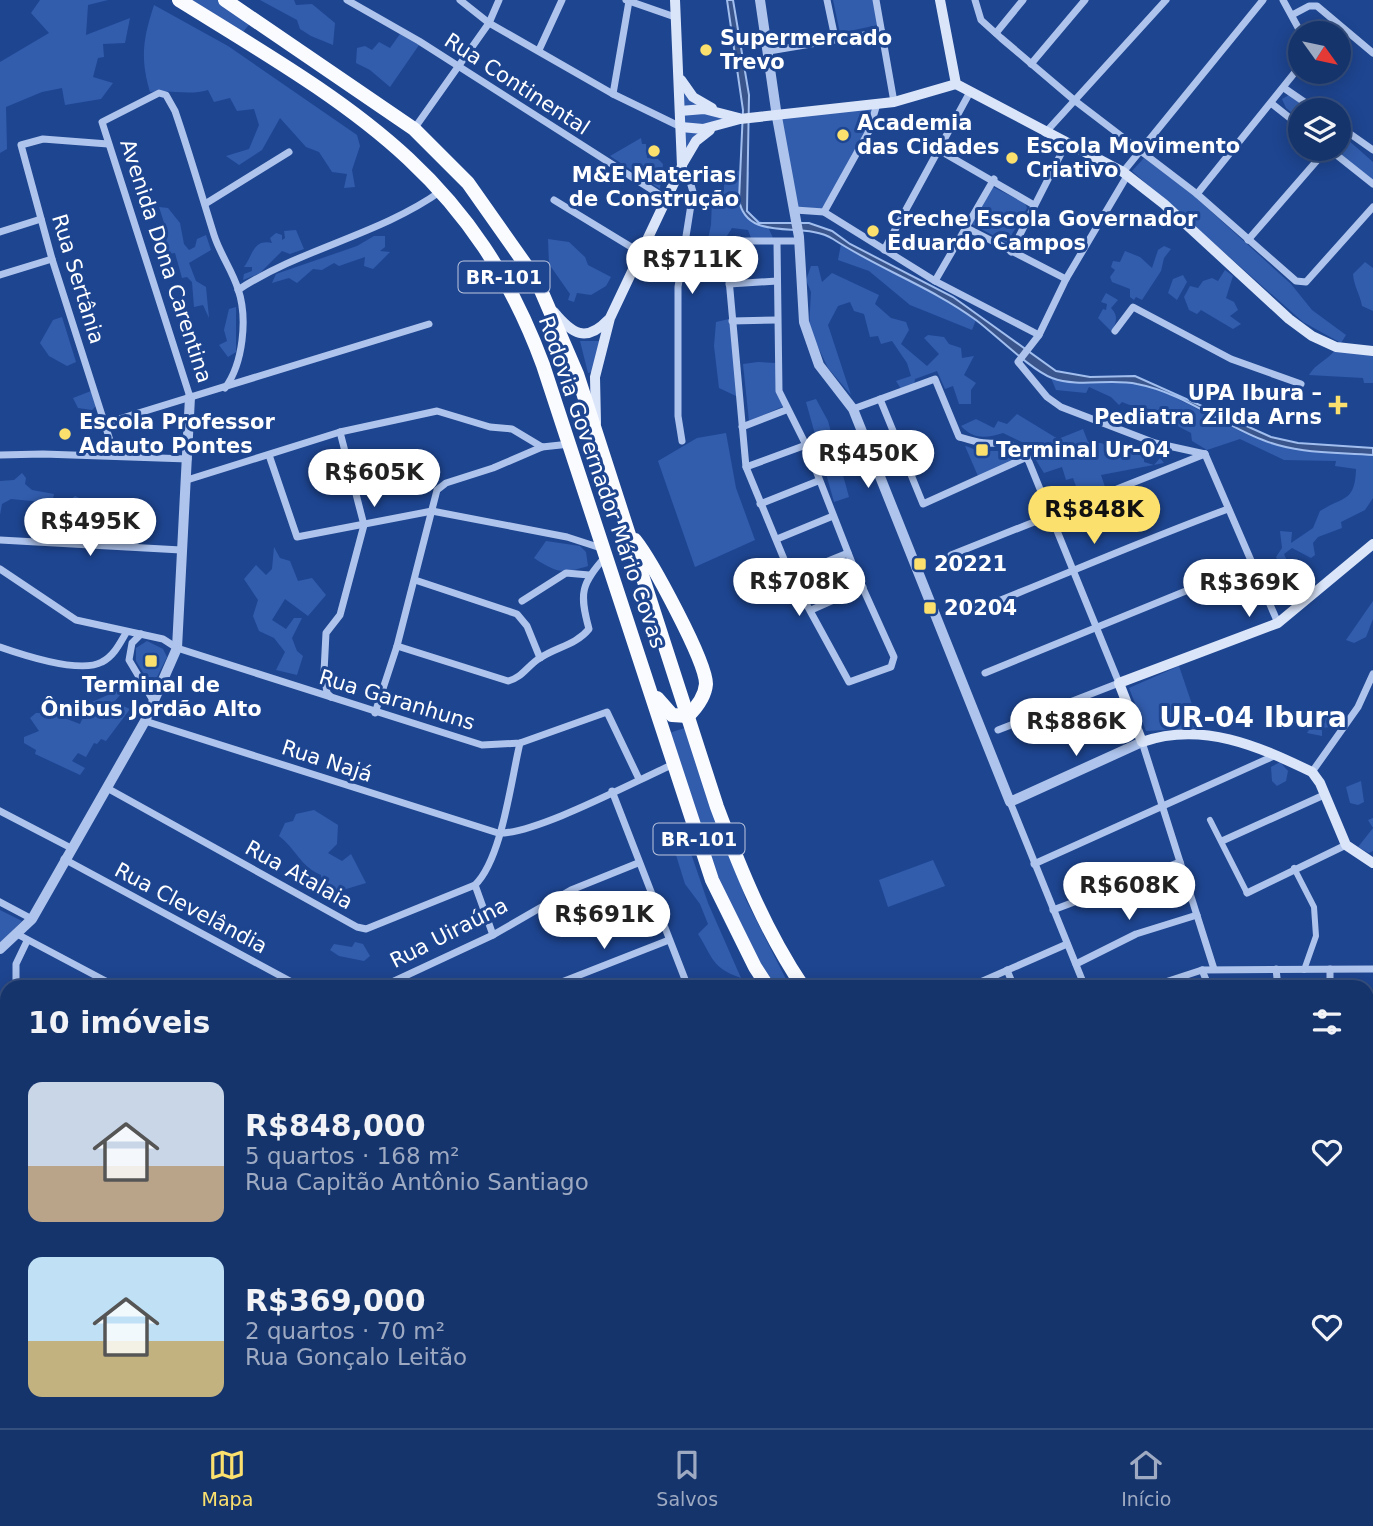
<!DOCTYPE html>
<html lang="pt">
<meta charset="utf-8">
<style>
:root{--surface:#16346c;--page:#233f74;--text:#f1f3f6;--muted:#9eaac2;--line:#354f7f;--accent:#fbe06e}
body{margin:0;font-family:"DejaVu Sans",sans-serif;background:var(--page);color:var(--text);height:100vh;display:flex;flex-direction:column;font-size:26px;white-space:nowrap}
*{box-sizing:border-box;margin:0}
p{font-size:23px;color:var(--muted)}
.icon{flex:none;width:38px;height:38px;fill:none;stroke:currentColor;stroke-width:2;stroke-linecap:round;stroke-linejoin:round}
.map{position:relative;flex:1;overflow:hidden}
.side{position:absolute;left:0px;top:980px;width:1374px;height:448px;display:flex;flex-direction:column;background:var(--surface);border-radius:21px 21px 0 0;box-shadow:0 4px 18px #0003,0 0 0 2px var(--line)}
.side>*{flex:none}
.needle{width:46px;rotate:123deg}
.controls{position:absolute;left:1288px;top:21px;display:grid;gap:14px}
.controls a{display:grid;place-items:center;width:63px;height:63px;border-radius:50%;background:var(--surface);box-shadow:0 4px 18px #0003,0 0 0 2px var(--line);font-size:35px}
.price{position:absolute;translate:-50% -60px;padding:0 16px;border-radius:24px;background:#fff;color:#222;font-size:23px;line-height:46px;filter:drop-shadow(0 2px 4px #0008)}
.price::after{content:'';position:absolute;left:50%;top:42px;width:21px;height:16px;margin-left:-10px;background:inherit;clip-path:polygon(0 0,100% 0,50% 100%)}
.price.active{background:var(--accent);color:#111}
ul{padding:0;list-style:none}
li{display:flex;align-items:center;gap:21px;height:175px;padding:0 28px}
li span{display:grid;place-items:center;flex:none;width:196px;height:140px;border-radius:14px;color:#555}
li>.icon{margin-inline-start:auto}
span .icon{width:84px;height:84px;fill:#fffc;stroke-width:1}
li b{font-size:30px}
h2{display:flex;justify-content:space-between;align-items:center;height:84px;padding:0 28px;font-size:30px}
.tab-bar{display:flex;justify-content:space-around;align-items:center;height:98px;border-top:2px solid var(--line);background:var(--surface);font-size:19px;color:var(--muted)}
.tab-bar a{display:grid;justify-items:center;gap:4px}
.tab-bar .active{color:var(--accent)}
.map>svg:first-child{display:block}
.green{fill:#325dad}
.water{fill:#39558b;stroke:#a1beef;stroke-width:2}
.lines{fill:none;stroke-linecap:round;stroke-linejoin:round}
.pedestrian{stroke:#aec4ed;stroke-width:6}
.minor{stroke:#aec4ed;stroke-width:7}
.tertiary{stroke:#aec4ed;stroke-width:10}
.secondary{stroke:#dae5fa;stroke-width:10}
.trunk{stroke:#fafbff;stroke-width:14}
.poi-dot{fill:#fbe06e;stroke:#1e4590;stroke-width:2.5}
.labels{text-anchor:middle;dominant-baseline:central;stroke-width:6;stroke-linejoin:round;paint-order:stroke}
.shield{fill:#1e4590;stroke:#bcc7de;stroke-width:2}
.shield-label{font-size:19px;font-weight:bold;fill:#fff}
.poi-label{font-size:21px;font-weight:bold;fill:#fff;stroke:#1e4590;text-anchor:start}
.street-label{font-size:21px;fill:#fff;stroke:#1e4590}
.district-label{font-size:28px;font-weight:bold;fill:#fff;stroke:#1e4590}
</style>
<div class="map">
<svg width="1373" height="1428" viewBox="0 0 1373 1428">
<rect width="100%" height="100%" fill="#1e4590"/>
<!-- green -->
<g class="green">
<path d="M40,0H108L88,5L86,35L130,18L125,43L103,44L104,57L98,58L93,77L113,83L101,99L65,105L62,88L42,92L6,107L7,149L0,153V62L49,33L31,13Z"/>
<path d="M192,0H219L252,21L243,32Z"/>
<path d="M260,0H294L296,5L312,4L335,23L333,45L311,36L300,29L297,20Z"/>
<path d="M833,0H874L878,25L840,33Z"/>
<path d="M154,5L228,46L357,135L360,146L352,170L355,187L344,188L347,174L332,172L319,152L306,147L280,118L262,150L239,165L226,156L249,149L259,125L254,109L237,111L230,98L214,102L208,90C188,96 170,89 150,92C140,58 143,39 154,5Z"/>
<path d="M400,34L419,45L390,87L370,70L356,63L357,48L365,46L372,50L379,42L390,48Z"/>
<path d="M682,86L724,118L677,166Z"/>
<path d="M1289,95L1310,110H1300V120L1286,108L1282,99Z"/>
<path d="M876,102L870,131L820,212L798,208L775,115Z"/>
<path d="M1339,132L1373,162V182L1334,149H1339Z"/>
<path d="M641,138L642,144H646L647,158L658,159L663,164L660,189L610,156Z"/>
<path d="M1144,158L1193,195L1291,284L1312,310L1346,335L1341,343L1303,322L1132,171Z"/>
<path d="M741,170L749,172L747,211L768,227L773,238H751L748,230L732,228L723,242V270L702,267L711,225L712,200L723,193L726,174Z"/>
<path d="M993,187L1025,203L1027,208L1007,243L972,224Z"/>
<path d="M159,207L168,208L180,223L184,244L189,250L195,247L197,239L206,235L211,250L189,263L196,281L206,287L209,318L203,305L194,307L192,282L187,277L182,278L175,253L168,254L165,245L168,235Z"/>
<path d="M296,230L304,249L290,254L282,251L260,273L243,280L244,274L252,271V267H244C253,255 253,239 272,243L270,238L276,233L282,235V240L285,238L284,231Z"/>
<path d="M374,236H385V247L380,251L390,252L373,269L364,266L365,257L339,266L334,263L322,270L313,269L297,283L289,278L272,283L276,274L357,246Z"/>
<path d="M548,239L569,242L585,257L588,265L611,277L606,286L591,295L577,293L574,302L568,300L570,294L549,264Z"/>
<path d="M841,244L923,285L976,320L972,330L910,305L869,271L838,260Z"/>
<path d="M1164,246L1171,249L1164,258L1161,271L1142,300L1136,297L1134,300L1130,297V289L1112,282L1110,277L1115,270L1111,267L1113,261L1120,262L1125,251L1140,257L1152,268L1158,250Z"/>
<path d="M1365,262L1373,268V311L1362,306C1360,294 1354,287 1353,274Z"/>
<path d="M811,266H818L822,282L832,273L879,295L875,304L891,318L906,322L909,330L901,344L927,366L939,354L924,338L928,335L944,337L949,344L961,348L962,358L974,356L964,375L976,383L971,390V404H959L953,386L945,389L937,371L915,379L914,385L901,389L896,381L911,376L907,363L892,341L881,344L878,336L870,337L864,314L854,311L850,302L838,306L828,325L851,395L828,368L809,328L811,292L806,280Z"/>
<path d="M1225,270L1233,276L1226,298L1234,302L1238,310L1230,316L1241,324L1233,329L1201,310L1197,314L1189,310L1184,297L1190,286L1198,288L1203,281L1212,278L1218,281Z"/>
<path d="M1183,275L1187,282L1177,300L1168,293L1173,279Z"/>
<path d="M1106,293L1118,300L1111,308C1119,316 1116,322 1112,332L1098,318L1103,309L1106,310L1107,304L1101,302Z"/>
<path d="M236,307V352L228,357L219,345L227,341L224,330L229,309Z"/>
<path d="M62,317L76,362L67,366L49,356L40,343L53,320Z"/>
<path d="M729,319L738,376L736,396L719,388L714,346L716,322Z"/>
<path d="M580,341H600L593,372L588,373Z"/>
<path d="M1336,349L1373,353V383H1364L1363,378L1309,375C1316,363 1327,361 1336,349Z"/>
<path d="M758,362L775,363L784,406L749,421L743,364Z"/>
<path d="M1051,378C1081,383 1114,377 1143,385C1186,398 1223,427 1266,442C1300,454 1337,452 1373,455V498L1365,510L1341,522L1342,528L1318,537L1313,543L1315,555L1311,558L1292,548L1284,554L1301,593L1288,600L1281,587L1287,583L1276,557L1282,548L1280,531L1292,532L1291,543L1313,528L1320,511C1344,496 1355,502 1356,469L1335,466L1336,461L1284,460L1240,439L1207,450L1192,441L1191,433L1174,424L1172,414C1154,407 1139,410 1122,402L1119,405L1111,397L1089,387L1086,393L1056,390Z"/>
<path d="M91,391L96,406L92,410L78,408L73,398Z"/>
<path d="M816,399L828,421L849,497L834,502L806,402Z"/>
<path d="M1017,414L1058,439L1083,429L1088,442L1101,443L1126,453H1144V462L1154,465L1160,458L1164,463L1101,475L1106,490L1081,500L1073,478L1066,480L1062,467L1044,473L1026,444L1003,433C987,438 974,440 961,426L976,419L994,428L998,421L1007,424Z"/>
<path d="M726,433L736,488L755,540L695,567L658,461L697,438Z"/>
<path d="M965,446C971,447 975,451 982,451C995,452 1006,447 1013,461L978,476Z"/>
<path d="M22,473L26,478L25,484L32,490L54,494L52,503L11,499L2,504L0,515V481L14,480Z"/>
<path d="M75,496L88,502L83,537L75,532H56V511Z"/>
<path d="M546,541L580,546L586,552L588,566C562,574 557,573 534,558Z"/>
<path d="M274,547L280,558L290,561L298,581L312,578L326,595L308,616L285,599L272,620L286,629L294,618H302L292,638L297,651L303,656L297,675L276,670L285,652L274,638L259,631L253,616L258,600L244,579L256,565L266,575L272,569Z"/>
<path d="M1373,601V619L1366,637L1354,643L1346,640Z"/>
<path d="M147,641L163,649L167,657L152,687L136,661V648Z"/>
<path d="M1179,666L1200,728L1146,731L1129,688Z"/>
<path d="M117,691L120,695L114,702L130,709L106,741L101,739L97,744L94,743L86,757L78,753L72,761L85,768L80,775L35,754L36,750L24,743V737L39,731L30,718L36,713H51L80,724L85,713L78,708Z"/>
<path d="M1326,715H1331L1338,720L1330,727L1322,728V736L1307,733L1312,725L1325,723Z"/>
<path d="M688,727L746,900L790,987H774L768,978L718,880L669,733Z"/>
<path d="M1280,762L1288,771L1286,781L1277,786L1272,781L1271,767Z"/>
<path d="M1361,781L1364,802L1358,805L1350,803L1346,787Z"/>
<path d="M314,810L338,825L337,844L328,853L342,861L351,854L366,883L333,893L322,884L321,875C300,866 296,849 279,836L285,823L293,821L296,814Z"/>
<path d="M1373,818V851L1369,853L1358,847L1373,828L1368,820Z"/>
<path d="M685,836L708,903L741,978C712,968 713,958 698,934L708,924L700,904L685,884L671,839Z"/>
<path d="M933,860L945,886L888,907L879,880Z"/>
<path d="M0,910L22,921L0,943Z"/>
<path d="M355,942L363,944L370,956L364,961L339,956L330,950L334,944L352,947Z"/>
<path d="M1316,1421H1348L1357,1428H1326Z"/>
</g>
<!-- water -->
<path class="water" d="M727,0H733L749,95L747,211L759,223H809L832,231L850,244L953,297L1056,371L1090,377L1135,376L1271,437L1298,443L1373,448V455C1337,452 1297,454 1263,440C1221,424 1181,392 1137,384C1110,378 1079,388 1052,378C1031,370 996,335 976,320C931,287 879,269 833,239C804,220 747,244 739,200L743,110Z"/>
<g class="lines">
<!-- pedestrian -->
<g class="pedestrian">
<path d="M1210,820L1247,893"/>
<path d="M1294,868L1314,907L1316,936L1304,970"/>
</g>
<!-- minor -->
<g class="minor">
<path d="M347,0L419,41L668,200"/>
<path d="M460,0L489,23L613,94L681,127"/>
<path d="M626,0L675,17"/>
<path d="M827,0L835,38"/>
<path d="M876,0L894,102"/>
<path d="M975,0L981,20L1001,38L1074,100L1197,194L1296,281L1306,282L1373,207"/>
<path d="M1283,0L1301,33"/>
<path d="M1292,15L1309,6H1317L1373,53"/>
<path d="M996,33L1023,0"/>
<path d="M539,50L562,0"/>
<path d="M769,51L882,32"/>
<path d="M1031,64L1085,0"/>
<path d="M1284,88L1316,110"/>
<path d="M613,94L629,1"/>
<path d="M1271,103L1300,126"/>
<path d="M1339,126L1373,150"/>
<path d="M414,129L489,23L499,0"/>
<path d="M1045,133L1166,0"/>
<path d="M108,144L43,139L21,145L52,259L115,456"/>
<path d="M937,149L1034,205"/>
<path d="M1329,149L1373,184"/>
<path d="M681,170L689,178L693,192L678,287V416L682,441"/>
<path d="M1123,172L1263,0"/>
<path d="M1127,176L1066,279L1039,335L1018,362L1047,397L1061,407L1155,443L1205,454"/>
<path d="M1197,194L1300,66"/>
<path d="M554,200L641,253"/>
<path d="M205,204L289,152"/>
<path d="M795,210L824,212L935,281L1039,335"/>
<path d="M824,212L869,131L877,104"/>
<path d="M965,227L1066,279"/>
<path d="M0,232L41,219"/>
<path d="M1248,240L1327,149"/>
<path d="M777,242L779,391L806,445L856,573L894,657L891,667L849,682L791,576L746,467L726,246L729,241H799"/>
<path d="M884,250L970,92"/>
<path d="M1011,252L1066,144"/>
<path d="M0,275L52,259"/>
<path d="M935,281L994,179"/>
<path d="M729,284L777,281"/>
<path d="M238,290C302,248 379,235 441,191"/>
<path d="M732,321L777,320"/>
<path d="M1115,331L1133,307L1231,359L1301,384"/>
<path d="M190,397L102,122L159,93L166,95L175,111C189,152 201,193 214,235C220,254 232,270 238,289C248,318 243,364 225,388"/>
<path d="M880,399L923,504L1027,457"/>
<path d="M853,409L935,379L959,437C968,439 978,443 987,443C1008,444 1018,441 1029,462L1119,683L998,730"/>
<path d="M106,423L429,324"/>
<path d="M742,427L786,410"/>
<path d="M1205,454L1278,623"/>
<path d="M0,455L43,454L188,459"/>
<path d="M269,455L297,537L432,511L567,537L604,549"/>
<path d="M746,467L806,445"/>
<path d="M187,480L340,432L437,411L490,427L512,429L542,447L570,444"/>
<path d="M760,504L818,481"/>
<path d="M777,539L833,516"/>
<path d="M0,540L181,550"/>
<path d="M951,555L1205,454"/>
<path d="M0,569L76,620L163,639L177,648L482,745L520,743L607,712L639,779"/>
<path d="M791,576L848,553"/>
<path d="M415,580L517,614L527,626L540,658"/>
<path d="M522,601L566,573L589,575"/>
<path d="M811,610L863,587"/>
<path d="M971,612C1057,578 1141,541 1228,509"/>
<path d="M141,634L132,643L129,660L154,702"/>
<path d="M397,646L508,681C522,678 528,665 540,658C556,647 576,645 589,629C579,593 581,584 606,556"/>
<path d="M0,647C23,655 80,674 102,662C114,656 120,643 126,633"/>
<path d="M985,673L1252,564"/>
<path d="M331,697L327,693L324,672L326,633L340,615L364,525L340,432"/>
<path d="M375,713L397,646L437,490L446,483L493,468L542,447"/>
<path d="M145,721L498,833C535,835 635,781 674,764"/>
<path d="M1142,742L1214,969"/>
<path d="M1312,772L1358,707L1373,674"/>
<path d="M107,788L357,927L366,929L475,885C502,859 511,780 520,743"/>
<path d="M612,791L688,987"/>
<path d="M1010,802L1085,987"/>
<path d="M0,811L71,848"/>
<path d="M1222,841L1324,795"/>
<path d="M64,859L301,987"/>
<path d="M1034,864L1276,755"/>
<path d="M475,885L493,935"/>
<path d="M1247,893L1346,845"/>
<path d="M0,902L32,919"/>
<path d="M1053,910L1180,862"/>
<path d="M17,934L117,987"/>
<path d="M1076,964L1136,934L1197,915"/>
<path d="M1276,969L1278,987"/>
<path d="M1330,969V987"/>
<path d="M1007,970L1014,987"/>
<path d="M1202,970L1209,987"/>
<path d="M390,983L493,935L571,890L638,863"/>
<path d="M16,987V964L27,941"/>
<path d="M549,987L669,940"/>
<path d="M969,987L1067,944"/>
<path d="M1150,987L1202,970L1373,969"/>
<path d="M1367,1088L1373,1094"/>
<path d="M1367,1158L1373,1155"/>
<path d="M1367,1280L1373,1296"/>
<path d="M0,1330L7,1298"/>
<path d="M1367,1335L1373,1333"/>
<path d="M382,1421L385,1428"/>
<path d="M706,1421L709,1428"/>
<path d="M868,1421L871,1428"/>
<path d="M993,1421L996,1428"/>
<path d="M1079,1421L1082,1428"/>
<path d="M1190,1421L1193,1428"/>
<path d="M54,1428L56,1421"/>
<path d="M131,1428L133,1421"/>
<path d="M205,1428L207,1421"/>
<path d="M529,1428L546,1421"/>
<path d="M737,1428L752,1421"/>
<path d="M1164,1428L1183,1421"/>
</g>
<!-- tertiary -->
<g class="tertiary">
<path d="M760,0L777,117L799,237L804,322L819,365L853,409L1010,802L1142,742"/>
<path d="M0,949L32,919L145,721L177,648L190,397"/>
</g>
<!-- secondary -->
<g class="secondary">
<path d="M940,0L956,84L1123,172L1164,204L1289,319L1312,336L1336,347L1373,351"/>
<path d="M681,80L693,97L712,108"/>
<path d="M680,111L704,109L739,118"/>
<path d="M681,127L703,129L740,119L894,102L956,84"/>
<path d="M683,163L696,141L710,130"/>
<path d="M554,312C572,334 586,343 608,320"/>
<path d="M596,423L595,377L610,318L682,166L675,0"/>
<path d="M1373,544L1278,623L1119,683L1142,742C1202,721 1258,746 1312,772L1320,783L1346,845L1373,863"/>
</g>
<!-- trunk -->
<g class="trunk">
<path d="M179,0C347,104 471,170 543,365L712,880L755,967L768,987"/>
<path d="M225,0L414,129L468,183L537,281L577,374L717,807C741,871 765,930 803,987"/>
<path d="M635,540C651,560 706,661 706,684C705,697 696,708 688,716L672,715L657,698"/>
<path d="M1310,1421L1319,1428"/>
<path d="M1359,1421L1368,1428"/>
</g>
</g>
<!-- markers -->
<g class="poi-dot">
<circle cx="706" cy="50" r="7"/>
<circle cx="843" cy="135" r="7"/>
<circle cx="654" cy="151" r="7"/>
<circle cx="1012" cy="158" r="7"/>
<circle cx="873" cy="231" r="7"/>
<path d="M1334.5 394.5h7v7h7v7h-7v7h-7v-7h-7v-7h7z"/>
<circle cx="65" cy="434" r="7"/>
<rect x="975" y="443" width="14" height="14" rx="3.5"/>
<rect x="913" y="557" width="14" height="14" rx="3.5"/>
<rect x="923" y="601" width="14" height="14" rx="3.5"/>
<rect x="144" y="654" width="14" height="14" rx="3.5"/>
</g>
<g class="labels">
<!-- shield labels -->
<g class="shield">
<rect x="458.5" y="261.5" width="91" height="31" rx="5"/>
<rect x="653.5" y="823.5" width="91" height="31" rx="5"/>
</g>
<g class="shield-label">
<text x="504" y="277">BR-101</text>
<text x="699" y="839">BR-101</text>
</g>
<!-- poi labels -->
<g class="poi-label">
<text x="720" y="38">Supermercado<tspan x="720" dy="24">Trevo</tspan></text>
<text x="857" y="123">Academia<tspan x="857" dy="24">das Cidades</tspan></text>
<text x="1026" y="146">Escola Movimento<tspan x="1026" dy="24">Criativo</tspan></text>
<text x="654" y="175" text-anchor="middle">M&amp;E Materias<tspan x="654" dy="24">de Construção</tspan></text>
<text x="887" y="219">Creche Escola Governador<tspan x="887" dy="24">Eduardo Campos</tspan></text>
<text x="1322" y="393" text-anchor="end">UPA Ibura –<tspan x="1322" dy="24">Pediatra Zilda Arns</tspan></text>
<text x="79" y="422">Escola Professor<tspan x="79" dy="24">Adauto Pontes</tspan></text>
<text x="996" y="450">Terminal Ur-04</text>
<text x="934" y="564">20221</text>
<text x="944" y="608">20204</text>
<text x="151" y="685" text-anchor="middle">Terminal de<tspan x="151" dy="24">Ônibus Jordão Alto</tspan></text>
</g>
<!-- street labels -->
<g class="street-label">
<text transform="translate(517 84) rotate(33)">Rua Continental</text>
<text transform="translate(166 261) rotate(72)">Avenida Dona Carentina</text>
<text transform="translate(78 279) rotate(73)">Rua Sertânia</text>
<text transform="translate(602 482) rotate(71)">Rodovia Governador Mário Covas</text>
<text transform="translate(397 700) rotate(17)">Rua Garanhuns</text>
<text transform="translate(327 761) rotate(18)">Rua Najá</text>
<text transform="translate(299 875) rotate(29)">Rua Atalaia</text>
<text transform="translate(191 908) rotate(28)">Rua Clevelândia</text>
<text transform="translate(449 933) rotate(-27)">Rua Uiraúna</text>
</g>
<!-- district labels -->
<g class="district-label">
<text x="1253" y="717">UR-04 Ibura</text>
</g>
</g>
</svg>
<div class="controls">
<a><svg class="needle" viewBox="-14 -14 28 28"><path d="M0-13l5 13h-10z" fill="#e53935"/><path d="M0 13l5-13h-10z" fill="#9eaac2"/></svg></a>
<a><svg class="icon" aria-label="layers" viewBox="0 0 24 24"><path d="M12 4l9 5-9 5-9-5zM3 14l9 5 9-5"/></svg></a>
</div>
<b class="price" style="left:692px;top:296px">R$711K</b>
<b class="price" style="left:868px;top:490px">R$450K</b>
<b class="price" style="left:374px;top:509px">R$605K</b>
<b class="price active" style="left:1094px;top:546px">R$848K</b>
<b class="price" style="left:90px;top:558px">R$495K</b>
<b class="price" style="left:799px;top:618px">R$708K</b>
<b class="price" style="left:1249px;top:619px">R$369K</b>
<b class="price" style="left:1076px;top:758px">R$886K</b>
<b class="price" style="left:1129px;top:922px">R$608K</b>
<b class="price" style="left:604px;top:951px">R$691K</b>
<section class="side">
<h2>10 imóveis<svg class="icon" aria-label="filters" viewBox="0 0 24 24"><path d="M4 7h16M4 17h16"/><circle cx="9" cy="7" r="2"/><circle cx="15" cy="17" r="2"/></svg></h2>
<ul>
<li><span style="background:linear-gradient(#c9d6e8 60%,#b9a48a 0)"><svg class="icon" aria-label="home" viewBox="0 0 24 24"><path d="M3 11l9-7 9 7M6 9v11h12V9"/></svg></span><div><b>R$848,000</b><p>5 quartos · 168 m²</p><p>Rua Capitão Antônio Santiago</p></div><svg class="icon" aria-label="heart" viewBox="0 0 24 24"><path d="M12 20l-8-8c-3-5 5-10 8-4 3-6 11-1 8 4z"/></svg></li>
<li><span style="background:linear-gradient(#bfe0f5 60%,#c2b280 0)"><svg class="icon" aria-label="home" viewBox="0 0 24 24"><path d="M3 11l9-7 9 7M6 9v11h12V9"/></svg></span><div><b>R$369,000</b><p>2 quartos · 70 m²</p><p>Rua Gonçalo Leitão</p></div><svg class="icon" aria-label="heart" viewBox="0 0 24 24"><path d="M12 20l-8-8c-3-5 5-10 8-4 3-6 11-1 8 4z"/></svg></li>
</ul>
</section>
</div>
<nav class="tab-bar">
<a class="active"><svg class="icon" aria-label="map" viewBox="0 0 24 24"><path d="M3 6l6-2 6 2 6-2v14l-6 2-6-2-6 2zM9 4v14M15 6v14"/></svg>Mapa</a>
<a><svg class="icon" aria-label="saved" viewBox="0 0 24 24"><path d="M7 4h10v16l-5-4-5 4z"/></svg>Salvos</a>
<a><svg class="icon" aria-label="home" viewBox="0 0 24 24"><path d="M3 11l9-7 9 7M6 9v11h12V9"/></svg>Início</a>
</nav>
